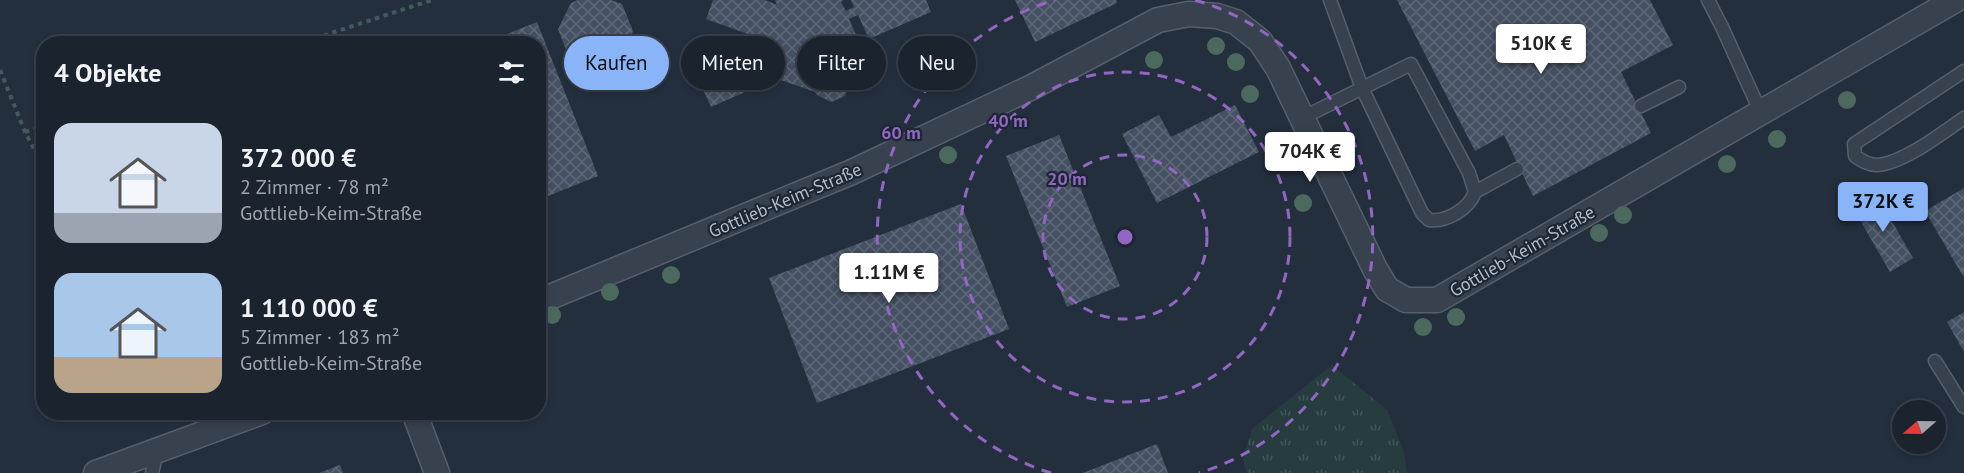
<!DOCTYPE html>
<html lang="de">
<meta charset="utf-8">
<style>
:root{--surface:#1b232e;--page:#242b36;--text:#f1f3f6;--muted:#a0a4aa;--line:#39404a;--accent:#8ab4f8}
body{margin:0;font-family:"PT Sans",sans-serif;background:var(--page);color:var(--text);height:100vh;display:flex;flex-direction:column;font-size:22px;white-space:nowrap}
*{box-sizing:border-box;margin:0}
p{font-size:20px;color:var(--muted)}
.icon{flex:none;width:33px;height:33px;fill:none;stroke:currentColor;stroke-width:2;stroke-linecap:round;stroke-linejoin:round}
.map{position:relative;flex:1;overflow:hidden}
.side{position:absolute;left:36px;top:36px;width:510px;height:384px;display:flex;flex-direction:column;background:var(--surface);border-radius:24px;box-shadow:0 3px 9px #0003,0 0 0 2px var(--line)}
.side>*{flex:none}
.top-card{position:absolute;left:564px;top:36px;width:570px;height:54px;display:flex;gap:12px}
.needle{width:39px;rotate:250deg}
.tools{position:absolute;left:1892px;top:400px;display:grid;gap:12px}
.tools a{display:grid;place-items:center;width:54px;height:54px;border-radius:50%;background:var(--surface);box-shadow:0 3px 9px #0003,0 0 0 2px var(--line);font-size:30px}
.price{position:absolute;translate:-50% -51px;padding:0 14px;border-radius:6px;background:#fff;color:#222;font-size:20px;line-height:39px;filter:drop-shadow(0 2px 3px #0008)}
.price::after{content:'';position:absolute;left:50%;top:36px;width:18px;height:14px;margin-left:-9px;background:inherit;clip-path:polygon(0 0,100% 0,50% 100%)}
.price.current{background:var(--accent);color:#111}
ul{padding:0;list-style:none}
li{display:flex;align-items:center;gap:18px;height:150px;padding:0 18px}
li span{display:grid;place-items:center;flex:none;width:168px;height:120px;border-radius:18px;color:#555}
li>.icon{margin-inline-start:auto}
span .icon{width:72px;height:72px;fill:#fffc;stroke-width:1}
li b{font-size:26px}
h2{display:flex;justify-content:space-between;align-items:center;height:72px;padding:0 18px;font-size:26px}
.chip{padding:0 21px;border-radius:27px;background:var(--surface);box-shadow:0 3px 9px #0003,0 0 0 2px var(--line);font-size:21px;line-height:54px}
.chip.current{background:var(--accent);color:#111}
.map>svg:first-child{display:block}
.grass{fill:url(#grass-tufts)}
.building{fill:url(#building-cross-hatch)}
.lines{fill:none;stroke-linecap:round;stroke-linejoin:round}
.service-casing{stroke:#565f6c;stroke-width:15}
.minor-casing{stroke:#565f6c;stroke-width:27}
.path{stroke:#44595c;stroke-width:4;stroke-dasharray:4.5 4.5;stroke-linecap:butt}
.service{stroke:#38414e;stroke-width:12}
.minor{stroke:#38414e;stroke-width:24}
.tree{fill:#4b6a5d}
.ring{fill:none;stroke:#9266c3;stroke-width:3;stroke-dasharray:10 8}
.labels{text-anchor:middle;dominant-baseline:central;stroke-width:4.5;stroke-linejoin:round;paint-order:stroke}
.street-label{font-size:18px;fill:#b4bcc9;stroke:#1d2633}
.centre{fill:#9266c3;stroke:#1d2633;stroke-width:3}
.ring-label{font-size:18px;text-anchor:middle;font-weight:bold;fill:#9266c3;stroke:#1d2633;stroke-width:4.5;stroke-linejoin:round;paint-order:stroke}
</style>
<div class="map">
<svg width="1964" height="473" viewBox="0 0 1964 473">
<defs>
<pattern id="grass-tufts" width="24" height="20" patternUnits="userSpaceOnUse" patternTransform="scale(1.5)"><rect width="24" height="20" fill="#263c3f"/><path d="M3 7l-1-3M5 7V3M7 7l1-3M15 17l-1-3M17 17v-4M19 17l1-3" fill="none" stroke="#435659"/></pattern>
<pattern id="building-cross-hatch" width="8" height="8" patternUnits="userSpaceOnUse" patternTransform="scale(1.5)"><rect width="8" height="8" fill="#455162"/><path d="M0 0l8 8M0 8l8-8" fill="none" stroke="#5d6877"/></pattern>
</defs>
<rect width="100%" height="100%" fill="#242f3e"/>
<!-- grass -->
<path class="grass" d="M1332,365L1387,410L1404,452L1407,473H1247L1243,459L1252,429Z"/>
<!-- building -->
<g class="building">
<path d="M578,0H611L622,4L633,31L623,57L596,67L568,55L558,29L571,3Z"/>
<path d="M713,0H765L777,5L775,0H843L841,2L846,11L854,7L851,0H926L931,12L869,39L858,15L849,19L860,44L848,77L850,82L845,96L831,102L817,95L815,92L778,79L774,71L767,74L770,81L711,107L693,68L752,42L764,67L771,64L759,38L706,19Z"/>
<path d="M1015,0H1116L1117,3L1035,42Z"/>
<path d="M1397,0H1650L1673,45L1621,72L1651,133L1533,196L1504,135L1475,151Z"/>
<path d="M537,22L598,176L538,200V44L484,43Z"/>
<path d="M1235,105L1259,152L1157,203L1122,134L1159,115L1171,137Z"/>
<path d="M1059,135L1120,286L1067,307L1006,156Z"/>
<path d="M1964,188V278L1925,211Z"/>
<path d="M1877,195L1913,258L1890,272L1853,208Z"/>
<path d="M961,204L1009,329L817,403L769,278Z"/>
<path d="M1964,312V352L1947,322Z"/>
<path d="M1157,444L1168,473H1083Z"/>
<path d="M340,465L343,473H319Z"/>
</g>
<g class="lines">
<!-- service casing -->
<g class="service-casing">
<g id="service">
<path d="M1708,0L1722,27L1761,113"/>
<path d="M1964,71L1854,144L1855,156C1861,160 1868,165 1876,165C1901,165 1944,132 1964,118"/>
<path d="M1641,106L1679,87"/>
<path d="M1302,118L1411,64L1469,173L1475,192C1469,209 1447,222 1429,220L1422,213L1362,88L1330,0"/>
<path d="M1475,192L1517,169"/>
<path d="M1935,361L1964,407"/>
<path d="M152,473L157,452"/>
</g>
</g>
<!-- minor casing -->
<g class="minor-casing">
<g id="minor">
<path d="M538,302L852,172L1032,87L1158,20L1189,14L1217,16L1236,22L1260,41L1278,68L1375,269L1387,289L1406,300H1437L1955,0"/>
<path d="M414,412L437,473"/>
<path d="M96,473L262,412"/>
</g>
</g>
<!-- path -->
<g class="path">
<path d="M298,44L432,0"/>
<path d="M0,70L25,132L44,168"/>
<path d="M25,132L44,126"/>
</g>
<!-- service -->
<use href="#service" class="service"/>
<!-- minor -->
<use href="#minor" class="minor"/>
</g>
<!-- trees -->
<g class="tree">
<circle cx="1216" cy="46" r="9"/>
<circle cx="1154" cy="60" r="9"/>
<circle cx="1236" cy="62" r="9"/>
<circle cx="1250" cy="94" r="9"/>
<circle cx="1847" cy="100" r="9"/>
<circle cx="1777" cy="139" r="9"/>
<circle cx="948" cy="155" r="9"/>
<circle cx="1280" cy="159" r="9"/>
<circle cx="1727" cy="164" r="9"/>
<circle cx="1303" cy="203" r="9"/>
<circle cx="1623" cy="215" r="9"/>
<circle cx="1599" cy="233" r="9"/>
<circle cx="671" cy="275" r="9"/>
<circle cx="610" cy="292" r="9"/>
<circle cx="552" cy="315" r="9"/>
<circle cx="1456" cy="317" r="9"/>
<circle cx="1423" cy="327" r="9"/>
</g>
<!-- distance rings -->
<g class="ring">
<circle cx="1125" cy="237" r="82"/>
<circle cx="1125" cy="237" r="165"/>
<path d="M1051 473A247 247 0 0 1 1055 0M1195 0A247 247 0 0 1 1199 473"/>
</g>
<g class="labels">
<!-- street labels -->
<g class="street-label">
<text transform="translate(785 200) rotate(-23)">Gottlieb-Keim-Straße</text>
<text transform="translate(1522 251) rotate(-30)">Gottlieb-Keim-Straße</text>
</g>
</g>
<circle cx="1125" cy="237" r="9" class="centre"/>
<g class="ring-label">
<text x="1008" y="127">40 m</text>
<text x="901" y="139">60 m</text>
<text x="1067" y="185">20 m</text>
</g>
</svg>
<div class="tools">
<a><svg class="needle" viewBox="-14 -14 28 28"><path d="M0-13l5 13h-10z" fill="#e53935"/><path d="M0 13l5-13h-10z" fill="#a0a4aa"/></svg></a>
</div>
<b class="price" style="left:1541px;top:75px">510K €</b>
<b class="price" style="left:1310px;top:183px">704K €</b>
<b class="price current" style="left:1883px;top:233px">372K €</b>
<b class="price" style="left:889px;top:304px">1.11M €</b>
<div class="top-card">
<a class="chip current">Kaufen</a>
<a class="chip">Mieten</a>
<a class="chip">Filter</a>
<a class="chip">Neu</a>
</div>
<section class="side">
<h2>4 Objekte<svg class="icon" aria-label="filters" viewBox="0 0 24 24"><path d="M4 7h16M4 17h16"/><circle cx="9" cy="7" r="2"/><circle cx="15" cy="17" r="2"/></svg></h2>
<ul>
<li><span style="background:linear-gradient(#c9d6e8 75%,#9aa5b1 0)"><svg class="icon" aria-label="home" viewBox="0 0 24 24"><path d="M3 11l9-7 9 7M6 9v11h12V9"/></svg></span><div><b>372 000 €</b><p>2 Zimmer · 78 m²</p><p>Gottlieb-Keim-Straße</p></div></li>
<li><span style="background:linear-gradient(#a9c7e8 70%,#b9a48a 0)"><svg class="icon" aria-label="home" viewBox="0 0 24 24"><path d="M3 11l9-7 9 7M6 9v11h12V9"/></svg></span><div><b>1 110 000 €</b><p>5 Zimmer · 183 m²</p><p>Gottlieb-Keim-Straße</p></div></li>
</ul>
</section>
</div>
